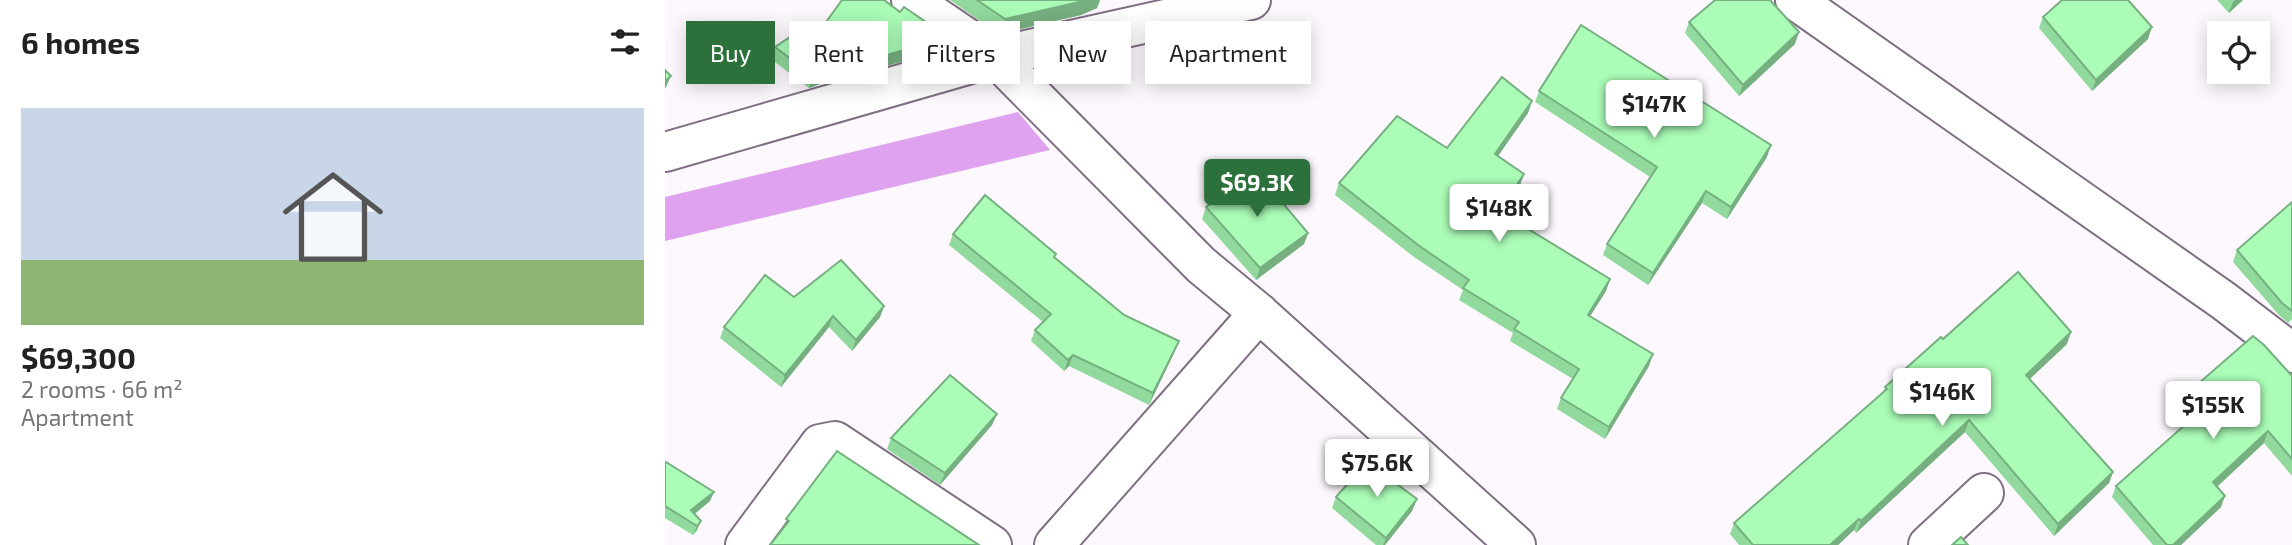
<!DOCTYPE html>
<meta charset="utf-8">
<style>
:root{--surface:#fff;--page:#f6f6f6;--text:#222;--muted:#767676;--accent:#2c703c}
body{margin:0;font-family:"Exo 2",sans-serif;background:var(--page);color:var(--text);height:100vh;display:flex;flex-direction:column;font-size:26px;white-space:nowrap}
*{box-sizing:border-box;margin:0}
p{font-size:23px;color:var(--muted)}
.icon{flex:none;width:38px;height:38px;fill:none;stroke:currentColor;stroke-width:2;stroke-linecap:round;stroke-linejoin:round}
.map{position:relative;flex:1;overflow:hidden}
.drawer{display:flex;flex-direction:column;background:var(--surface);width:665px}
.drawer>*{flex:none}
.top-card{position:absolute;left:21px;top:21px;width:665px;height:63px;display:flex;gap:14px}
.tools{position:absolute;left:1542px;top:21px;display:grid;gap:14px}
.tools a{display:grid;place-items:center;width:63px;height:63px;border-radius:0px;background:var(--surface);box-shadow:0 4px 18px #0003;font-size:35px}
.price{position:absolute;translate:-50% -60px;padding:0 16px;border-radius:7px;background:#fff;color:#222;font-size:23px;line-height:46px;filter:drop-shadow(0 2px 4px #0008)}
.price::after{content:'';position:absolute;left:50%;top:42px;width:21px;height:16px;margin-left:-10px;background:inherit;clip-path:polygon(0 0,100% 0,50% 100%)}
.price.on{background:var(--accent);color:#fff}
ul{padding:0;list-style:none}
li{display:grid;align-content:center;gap:14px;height:371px;padding:0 21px}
li span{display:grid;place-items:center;height:217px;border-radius:0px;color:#555}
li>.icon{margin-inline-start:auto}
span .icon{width:126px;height:126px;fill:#fffc;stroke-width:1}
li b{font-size:30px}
h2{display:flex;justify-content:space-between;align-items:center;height:84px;padding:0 21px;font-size:30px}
.chip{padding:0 24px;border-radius:0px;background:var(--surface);box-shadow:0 4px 18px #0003;font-size:24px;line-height:63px}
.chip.on{background:var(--accent);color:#fff}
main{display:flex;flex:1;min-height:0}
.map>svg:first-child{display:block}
.water{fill:#dfa2ee}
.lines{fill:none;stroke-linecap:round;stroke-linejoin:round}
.minor-casing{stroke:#7f6f83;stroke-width:42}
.minor{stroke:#fff;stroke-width:38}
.wall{fill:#92d99d}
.shaded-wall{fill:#77b080}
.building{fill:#aafcb7;stroke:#77b080;stroke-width:2}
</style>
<main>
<section class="drawer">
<h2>6 homes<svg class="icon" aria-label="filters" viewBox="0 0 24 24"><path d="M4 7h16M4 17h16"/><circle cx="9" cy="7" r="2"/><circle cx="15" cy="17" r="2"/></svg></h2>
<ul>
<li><span style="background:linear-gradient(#c9d6e8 70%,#8fb573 0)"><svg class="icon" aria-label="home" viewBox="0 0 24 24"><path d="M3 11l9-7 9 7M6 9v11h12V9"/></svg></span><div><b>$69,300</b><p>2 rooms · 66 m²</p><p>Apartment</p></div></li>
</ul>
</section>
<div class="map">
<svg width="1627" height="545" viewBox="0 0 1627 545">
<rect width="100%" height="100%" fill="#fcf8fd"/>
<!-- water -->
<path class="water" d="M353,112L385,150L0,241V197Z"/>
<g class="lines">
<!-- minor casing -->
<g class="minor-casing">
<g id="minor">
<path d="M246,0L330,57L536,265L594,313L851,545"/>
<path d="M1130,0L1559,301L1627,353"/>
<path d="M0,152L330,57L586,0"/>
<path d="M80,545L155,444L170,441L327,545"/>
<path d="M389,545L594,313"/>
<path d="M1263,545L1319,493"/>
</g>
</g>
<!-- minor -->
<use href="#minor" class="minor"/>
</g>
<!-- wall -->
<g class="wall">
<path d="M285,0H435L432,8L416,15L334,34Z"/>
<path d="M1552,0H1578L1564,13Z"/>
<path d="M235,12L283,37L279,49L218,67L213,63L144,88L106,59L110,47L156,29Z"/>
<path d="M1378,17L1483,39L1427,91L1374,28Z"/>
<path d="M1024,22L1130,44L1074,96L1020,33Z"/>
<path d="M874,91L1102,157L1062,219L1037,203L983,285L938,255L942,244L985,177L870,102Z"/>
<path d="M867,101L863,113L833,156L859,174L855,185L837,213L945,279L941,291L925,316L984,366L940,439L892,409L896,398L908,379L845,341L848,333L794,300L798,290L749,257L670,195L674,183L782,148Z"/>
<path d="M1627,202V319L1623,323L1613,314L1568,262L1572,250Z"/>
<path d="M541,207L643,233L639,244L591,280L537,219Z"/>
<path d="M288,234L390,257L459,315L509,353L484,405L404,366L399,371L366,341L370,330L378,322L284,245Z"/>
<path d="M129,297L219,306L215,317L187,351L164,327L116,387L55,338L59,327Z"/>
<path d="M1278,339L1402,344L1365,379L1448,472L1444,483L1389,536L1300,432L1191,533L1189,530L1173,545H1074L1065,534L1069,523L1218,392L1220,387Z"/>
<path d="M1627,376V476L1599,443L1552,487L1556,507L1516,545H1488L1447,497L1451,486L1540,407L1530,395L1534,383Z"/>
<path d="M332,414L327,425L275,485L222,449L226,438Z"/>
<path d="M0,464L49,492L45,501L30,514L32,530L28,535L0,518Z"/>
<path d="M671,497L752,499L747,511L720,545H711L667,508Z"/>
</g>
<!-- shaded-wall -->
<g class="shaded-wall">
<path d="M423,0H435L432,8L416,15L334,34L340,19Z"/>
<path d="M1570,0H1578L1564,13L1568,2Z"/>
<path d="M1487,27L1483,39L1427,91L1431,80Z"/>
<path d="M1134,32L1130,44L1074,96L1078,85Z"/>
<path d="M283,37L279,49L218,67L222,55Z"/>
<path d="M217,52L213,63L144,88L148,76Z"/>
<path d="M6,76L1,87L0,89V81Z"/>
<path d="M867,101L863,113L826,166L830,154Z"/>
<path d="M1106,145L1102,157L1062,219L1066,207Z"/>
<path d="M859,174L855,185L830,223L834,211Z"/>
<path d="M1041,191L1037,203L983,285L988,273Z"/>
<path d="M643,233L639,244L591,280L595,268Z"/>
<path d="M945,279L941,291L919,326L923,315Z"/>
<path d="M219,306L215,317L187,351L191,340Z"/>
<path d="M168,316L164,327L116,387L120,375Z"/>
<path d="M1406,332L1402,344L1357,386L1361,375Z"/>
<path d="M514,341L509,353L484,405L488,393Z"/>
<path d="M988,354L984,366L940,439L944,427Z"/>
<path d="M408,355L404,366L399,371L403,360Z"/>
<path d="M332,414L327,425L275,485L280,473Z"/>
<path d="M1304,420L1300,432L1191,533L1196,521Z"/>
<path d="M1603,431L1599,443L1544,494L1548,482Z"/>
<path d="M1448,472L1444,483L1389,536L1393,524Z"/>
<path d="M49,492L45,501L23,519L26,510Z"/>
<path d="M1560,496L1556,507L1516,545H1508Z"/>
<path d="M752,499L747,511L720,545H718L721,538Z"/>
<path d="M1194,519L1189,530L1173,545H1165Z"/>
<path d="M36,521L32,530L28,535L32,526Z"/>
</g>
<!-- building -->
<g class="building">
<path d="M177,0H219L235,12L239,7L283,37L222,55L217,52L148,76L110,47L147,22L156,29Z"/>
<path d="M312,0H423L340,19Z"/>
<path d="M1050,0H1105L1134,32L1078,85L1024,22Z"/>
<path d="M1397,0H1463L1487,27L1431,80L1378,17Z"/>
<path d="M916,25L1106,145L1066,207L1041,191L988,273L942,244L992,167L874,91Z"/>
<path d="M0,70L6,76L0,81Z"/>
<path d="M837,77L867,101L830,154L859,174L834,211L945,279L923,315L988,354L944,427L896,398L914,369L849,329L854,322L798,288L804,280L753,245L674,183L732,116L782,148Z"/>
<path d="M589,169L643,233L595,268L541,207Z"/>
<path d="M320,195L391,254L389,257L459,315L514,341L488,393L408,355L403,360L370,330L386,314L288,234Z"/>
<path d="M1627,202V311L1617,303L1572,250Z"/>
<path d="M176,260L219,306L191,340L168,316L120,375L59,327L100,275L129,297Z"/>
<path d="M1353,272L1406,332L1361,375L1448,472L1393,524L1304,420L1196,521L1194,519L1165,545H1088L1069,523L1222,389L1220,387L1276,337L1278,339Z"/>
<path d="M1588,336L1599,345L1627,376V459L1603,431L1548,482L1560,496L1508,545H1502L1451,486L1548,400L1534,383Z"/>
<path d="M285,375L332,414L280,473L226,438Z"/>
<path d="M172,451L314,545H105L124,521L121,519Z"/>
<path d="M1,462L49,492L26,510L36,521L32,526L0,506V464Z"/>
<path d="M702,462L752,499L721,538L671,497Z"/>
<path d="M1296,537L1303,545H1287Z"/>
</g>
</svg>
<div class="tools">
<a><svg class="icon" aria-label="locate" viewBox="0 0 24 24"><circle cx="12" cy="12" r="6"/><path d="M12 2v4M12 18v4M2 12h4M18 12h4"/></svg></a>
</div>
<b class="price" style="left:989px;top:140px">$147K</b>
<b class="price on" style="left:592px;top:219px">$69.3K</b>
<b class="price" style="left:834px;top:244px">$148K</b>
<b class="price" style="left:1277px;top:428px">$146K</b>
<b class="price" style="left:1548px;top:441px">$155K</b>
<b class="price" style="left:712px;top:499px">$75.6K</b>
<div class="top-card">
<a class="chip on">Buy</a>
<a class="chip">Rent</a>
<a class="chip">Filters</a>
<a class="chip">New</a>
<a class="chip">Apartment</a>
</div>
</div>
</main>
